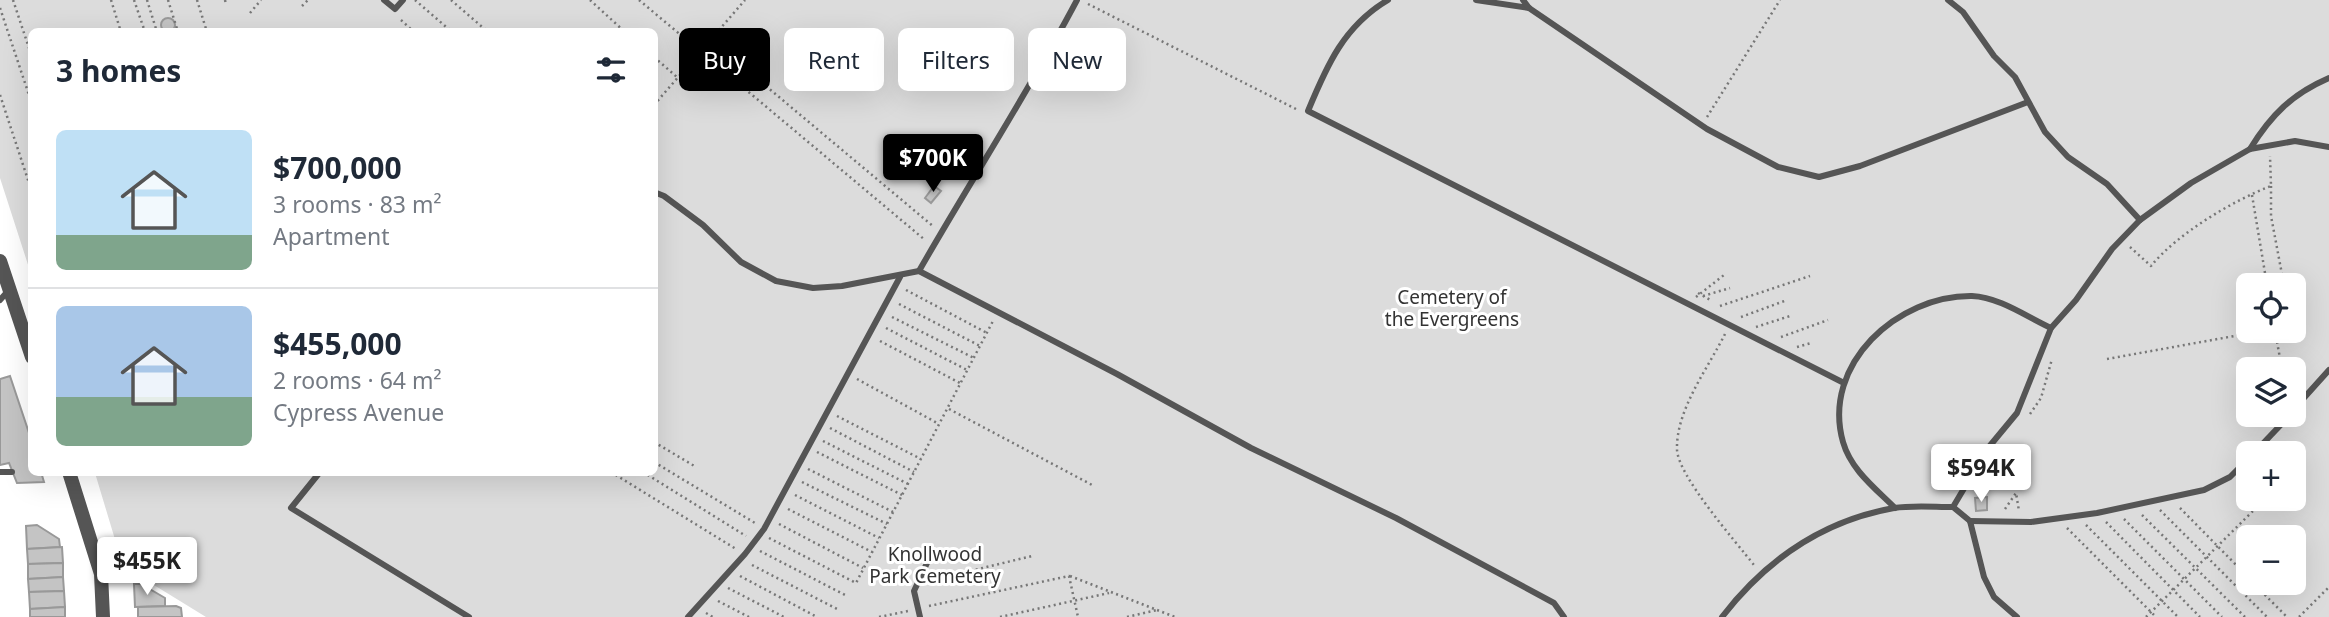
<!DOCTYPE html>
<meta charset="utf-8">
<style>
:root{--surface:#fff;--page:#f6f6f7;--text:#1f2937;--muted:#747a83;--line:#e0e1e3;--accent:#000}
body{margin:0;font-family:"Noto Sans",sans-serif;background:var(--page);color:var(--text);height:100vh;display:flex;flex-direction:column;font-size:26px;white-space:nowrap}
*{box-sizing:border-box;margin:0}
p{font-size:23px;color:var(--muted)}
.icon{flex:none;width:38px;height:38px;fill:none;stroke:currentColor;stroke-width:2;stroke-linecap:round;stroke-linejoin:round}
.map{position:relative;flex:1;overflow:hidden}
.panel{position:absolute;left:28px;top:28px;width:630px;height:448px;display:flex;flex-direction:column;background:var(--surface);border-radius:10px;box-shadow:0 7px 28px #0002}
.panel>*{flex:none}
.guide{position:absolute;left:679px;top:28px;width:665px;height:63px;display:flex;gap:14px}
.fabs{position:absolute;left:2236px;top:273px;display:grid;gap:14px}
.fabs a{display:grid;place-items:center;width:70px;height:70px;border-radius:10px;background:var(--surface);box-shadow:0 7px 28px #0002;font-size:35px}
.price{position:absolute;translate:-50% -60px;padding:0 16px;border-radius:7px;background:#fff;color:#222;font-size:23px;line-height:46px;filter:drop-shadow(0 2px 4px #0008)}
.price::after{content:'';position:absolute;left:50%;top:42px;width:21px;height:16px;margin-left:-10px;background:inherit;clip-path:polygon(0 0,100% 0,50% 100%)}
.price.current{background:var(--accent);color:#fff}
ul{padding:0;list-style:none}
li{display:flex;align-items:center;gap:21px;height:175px;padding:0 28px}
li+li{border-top:2px solid var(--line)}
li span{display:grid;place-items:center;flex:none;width:196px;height:140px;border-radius:10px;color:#555}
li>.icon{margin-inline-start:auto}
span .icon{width:84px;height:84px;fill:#fffc;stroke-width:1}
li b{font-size:30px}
h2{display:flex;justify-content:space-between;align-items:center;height:84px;padding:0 28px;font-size:30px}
.chip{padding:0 24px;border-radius:10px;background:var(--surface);box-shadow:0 7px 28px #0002;font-size:24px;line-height:63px}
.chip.current{background:var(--accent);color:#fff}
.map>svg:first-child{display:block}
.green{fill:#dcdcdc;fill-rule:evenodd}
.building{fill:#c4c4c4;stroke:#999;stroke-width:2}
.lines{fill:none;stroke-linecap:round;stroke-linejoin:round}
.path{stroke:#777;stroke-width:2.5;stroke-dasharray:2 3.5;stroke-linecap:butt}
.service{stroke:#555;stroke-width:6}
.tertiary{stroke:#555;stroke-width:14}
.labels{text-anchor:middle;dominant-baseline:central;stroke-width:6;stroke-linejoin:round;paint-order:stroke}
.park-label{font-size:19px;fill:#333;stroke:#fff}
</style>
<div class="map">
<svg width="2329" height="617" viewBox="0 0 2329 617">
<rect width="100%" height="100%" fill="#fff"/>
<!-- green -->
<path class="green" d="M0,0H2329V617H206L123,566L95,473L654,472V32H32L31,274L0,178ZM2249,285H2294V331H2249ZM2249,369H2294V415H2249ZM2249,453H2294V499H2249ZM2249,537H2294V583H2249Z"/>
<!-- building -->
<g class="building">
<circle cx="168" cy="25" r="7"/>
<path d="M934,186L941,191L931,203L925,198Z"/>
<path d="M10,376L32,442V472H41L44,482L17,483L9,463L0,465V379Z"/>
<path d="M1987,497V510L1976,511L1975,498Z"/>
<path d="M37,525L59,539L60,547L27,549L26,526Z"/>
<path d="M62,547L63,563L28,564L27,549Z"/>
<path d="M63,563V577L28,579V564Z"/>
<path d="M63,577L64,591L29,592L28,579Z"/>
<path d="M134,584H141L165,598V606L135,607Z"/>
<path d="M64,591L65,607L30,609L29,592Z"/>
<path d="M176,606L181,608L182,617H138V607Z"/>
<path d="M65,607V617H30V609Z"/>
</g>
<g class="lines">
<!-- path -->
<g class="path">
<path d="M13,0L32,57"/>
<path d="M111,0L121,32"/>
<path d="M134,0L145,32"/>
<path d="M147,0L157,32"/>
<path d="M168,0L178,32"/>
<path d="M197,0L207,32"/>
<path d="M225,0L226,4"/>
<path d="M415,0L452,32"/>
<path d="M451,0L488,32"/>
<path d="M590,0L625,32"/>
<path d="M639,0L925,240"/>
<path d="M1088,4L1298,110"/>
<path d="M302,6L308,0"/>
<path d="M0,8L32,104"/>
<path d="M250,13L261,0"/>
<path d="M401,20L414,32"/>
<path d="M711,40L934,227"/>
<path d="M654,57L678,78"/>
<path d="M0,95L32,192"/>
<path d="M654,105L745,0"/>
<path d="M1707,117L1780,0"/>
<path d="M2271,186V216L2284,285"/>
<path d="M2252,195L2267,285"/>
<path d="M2130,247L2151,266C2177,234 2232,201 2271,186L2270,156"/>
<path d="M906,290L987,333"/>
<path d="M1698,293L1712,301"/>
<path d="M1703,296L1730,288"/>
<path d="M1696,297L1724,275"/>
<path d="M899,304L980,346"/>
<path d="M1720,306L1810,276"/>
<path d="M892,317L974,358"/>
<path d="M1741,317L1787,300"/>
<path d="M1756,327L1790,316"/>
<path d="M886,328L967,370"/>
<path d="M2275,331L2282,369"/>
<path d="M1725,334C1708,368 1676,410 1677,449C1677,475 1736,542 1754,565"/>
<path d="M1781,337L1828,320"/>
<path d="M880,341L960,383"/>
<path d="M1797,347L1811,343"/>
<path d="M2107,359L2262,331"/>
<path d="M857,379L939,424"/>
<path d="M949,409L1094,486"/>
<path d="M2030,414L2041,398L2052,359"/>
<path d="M837,416L921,459"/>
<path d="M830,428L914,472"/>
<path d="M823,441L908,484"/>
<path d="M654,442L696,467"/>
<path d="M817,452L902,495"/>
<path d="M654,462L755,523"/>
<path d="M808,469L893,512"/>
<path d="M611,472L736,549"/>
<path d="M643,472L746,536"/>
<path d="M802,482L887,524"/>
<path d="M795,495L879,538"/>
<path d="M2180,508L2249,578"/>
<path d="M788,509L872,552"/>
<path d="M2005,509L2016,493L2019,511"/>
<path d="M2160,510L2267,617"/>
<path d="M2142,515L2245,617"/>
<path d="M2124,519L2222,617"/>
<path d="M2106,522L2200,617"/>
<path d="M779,524L863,568"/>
<path d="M2086,525L2178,617"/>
<path d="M2067,528L2156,617"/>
<path d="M769,538L856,583L993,321"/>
<path d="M760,551L847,596"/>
<path d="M752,565L839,610"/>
<path d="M740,576L817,617"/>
<path d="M1070,576L1175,617"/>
<path d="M933,580L1032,556"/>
<path d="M2253,583L2287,617"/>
<path d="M728,588L784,617"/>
<path d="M718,601L749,617"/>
<path d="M929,606L1069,576L1078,617"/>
<path d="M706,613L713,617"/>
<path d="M879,617L908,611"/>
<path d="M1000,617L1109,593"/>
<path d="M1127,617L1157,610"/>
<path d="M2146,617L2257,507"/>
<path d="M2299,617L2329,587"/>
</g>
<!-- service -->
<g class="service">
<path d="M384,0L395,9L403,0"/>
<path d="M1388,0C1344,26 1327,65 1308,111L1844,383"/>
<path d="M1476,0L1529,8"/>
<path d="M1523,0L1529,8L1707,129L1778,167L1819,177L1860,166L2028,102"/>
<path d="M1948,0L1963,12L1994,56L2015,77L2045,132L2068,157L2107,184L2140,220"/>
<path d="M2250,149C2271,115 2292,94 2329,78"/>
<path d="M654,192L664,196L703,225L741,262L776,281L813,288L842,286L919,271L1117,374L1251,448L1396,518L1554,603L1564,617"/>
<path d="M919,271C971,180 1028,93 1077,0"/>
<path d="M0,300L8,291"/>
<path d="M2294,409L2329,370"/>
<path d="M2254,453L2290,415"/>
<path d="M0,472H12"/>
<path d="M320,472L291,508L469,617"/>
<path d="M1953,507L1970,521L1984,577L1994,597L2017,617"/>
<path d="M1895,508C1875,488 1851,470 1843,442C1821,364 1898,295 1972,296C1999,297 2027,317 2051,328"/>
<path d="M1970,521L2031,522L2097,513L2204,490L2230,477L2249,458"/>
<path d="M688,617L745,554L764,529L900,277"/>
<path d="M920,617L914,591L927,563"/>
<path d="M1722,617C1766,560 1821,521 1894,508C1912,505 1934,507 1953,507L1988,448L2017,413L2051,328L2076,300L2112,249L2140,220L2191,183L2250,149L2295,141L2329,147"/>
</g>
<!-- tertiary -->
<g class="tertiary">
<path d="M0,261L32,357"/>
<path d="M69,472L101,574L103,617"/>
</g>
</g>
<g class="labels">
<!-- park labels -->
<g class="park-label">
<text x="1452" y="297">Cemetery of<tspan x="1452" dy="22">the Evergreens</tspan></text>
<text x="935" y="554">Knollwood<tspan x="935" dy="22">Park Cemetery</tspan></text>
</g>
</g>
</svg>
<div class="fabs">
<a><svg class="icon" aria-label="locate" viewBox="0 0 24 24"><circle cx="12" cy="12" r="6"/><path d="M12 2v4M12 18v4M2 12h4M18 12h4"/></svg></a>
<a><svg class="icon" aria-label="layers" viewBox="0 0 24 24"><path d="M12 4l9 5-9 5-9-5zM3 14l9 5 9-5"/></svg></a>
<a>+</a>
<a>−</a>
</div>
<b class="price current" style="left:933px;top:194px">$700K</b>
<b class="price" style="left:1981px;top:504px">$594K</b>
<b class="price" style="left:147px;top:597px">$455K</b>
<div class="guide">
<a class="chip current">Buy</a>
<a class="chip">Rent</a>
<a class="chip">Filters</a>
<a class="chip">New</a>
</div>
<section class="panel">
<h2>3 homes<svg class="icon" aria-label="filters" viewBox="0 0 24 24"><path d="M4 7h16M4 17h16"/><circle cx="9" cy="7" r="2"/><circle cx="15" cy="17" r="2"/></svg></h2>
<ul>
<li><span style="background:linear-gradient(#bfe0f5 75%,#7fa58c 0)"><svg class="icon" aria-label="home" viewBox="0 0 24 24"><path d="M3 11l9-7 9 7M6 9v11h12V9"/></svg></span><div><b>$700,000</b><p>3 rooms · 83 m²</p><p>Apartment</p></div></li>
<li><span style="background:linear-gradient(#a9c7e8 65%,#7fa58c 0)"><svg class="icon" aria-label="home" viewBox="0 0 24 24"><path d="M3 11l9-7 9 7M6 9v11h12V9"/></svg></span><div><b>$455,000</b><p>2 rooms · 64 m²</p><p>Cypress Avenue</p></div></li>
</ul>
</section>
</div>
